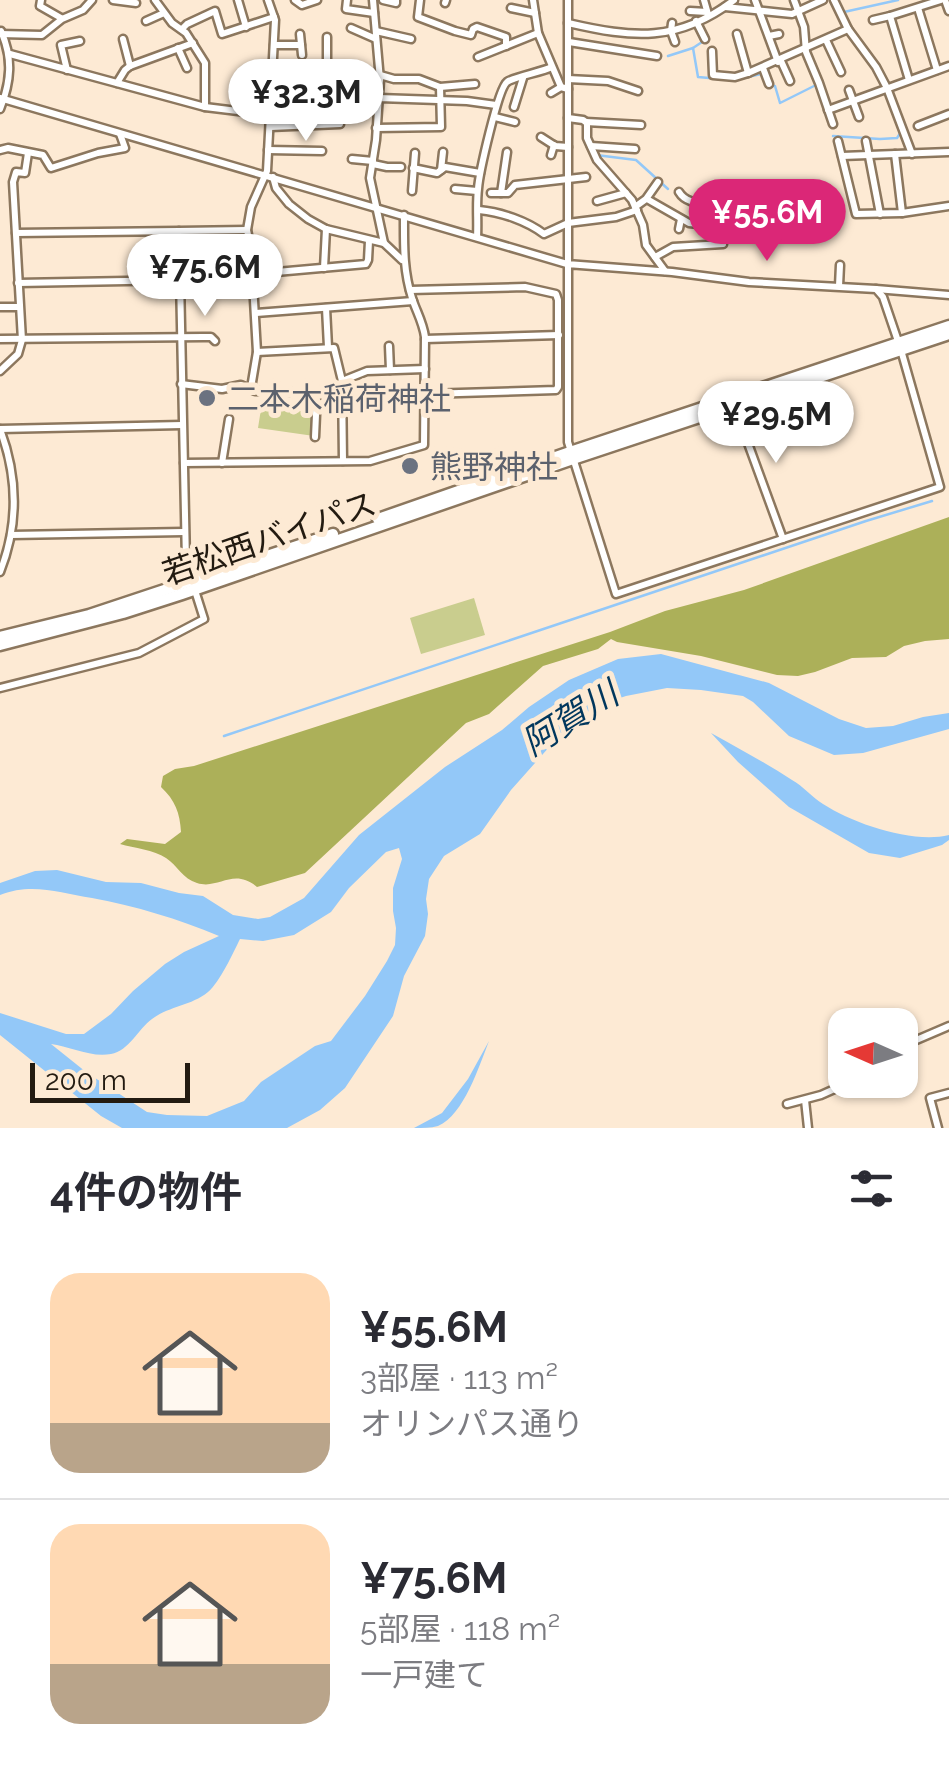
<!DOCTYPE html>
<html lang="ja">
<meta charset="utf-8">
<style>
:root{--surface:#fff;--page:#f2f2f3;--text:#2b2b33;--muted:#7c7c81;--line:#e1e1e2;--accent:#db2777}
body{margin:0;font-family:Raleway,"Noto Sans JP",sans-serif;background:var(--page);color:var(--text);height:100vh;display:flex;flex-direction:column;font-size:38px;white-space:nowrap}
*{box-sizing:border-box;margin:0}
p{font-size:32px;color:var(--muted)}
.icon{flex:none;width:55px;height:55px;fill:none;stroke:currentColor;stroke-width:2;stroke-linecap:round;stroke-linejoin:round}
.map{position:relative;height:1128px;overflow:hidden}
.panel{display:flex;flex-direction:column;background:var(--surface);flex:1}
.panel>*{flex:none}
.needle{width:65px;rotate:273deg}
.fabs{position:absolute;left:828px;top:1008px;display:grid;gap:20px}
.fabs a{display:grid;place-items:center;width:90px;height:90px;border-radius:20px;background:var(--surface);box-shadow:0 2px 8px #0004;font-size:50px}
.scale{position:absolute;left:30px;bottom:25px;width:160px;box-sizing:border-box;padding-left:10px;border:5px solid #231b11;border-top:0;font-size:28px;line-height:35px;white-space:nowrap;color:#231b11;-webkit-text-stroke:8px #fdead4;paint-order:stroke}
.price{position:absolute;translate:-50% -85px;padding:0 22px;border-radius:35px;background:#fff;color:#222;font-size:32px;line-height:65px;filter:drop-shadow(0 2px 5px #0008)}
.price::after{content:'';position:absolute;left:50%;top:60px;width:30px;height:22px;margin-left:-15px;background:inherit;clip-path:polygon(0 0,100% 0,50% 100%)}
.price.current{background:var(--accent);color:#fff}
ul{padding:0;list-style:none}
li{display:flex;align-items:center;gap:30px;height:250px;padding:0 50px}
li+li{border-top:2px solid var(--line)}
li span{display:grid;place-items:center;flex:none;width:280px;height:200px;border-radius:30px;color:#555}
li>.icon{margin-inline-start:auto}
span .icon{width:120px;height:120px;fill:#fffc;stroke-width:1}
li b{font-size:42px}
h2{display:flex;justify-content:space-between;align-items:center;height:120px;padding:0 50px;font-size:42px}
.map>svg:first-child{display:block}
.green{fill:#c9cd8e}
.forest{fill:#acb059}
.water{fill:#93c8f8;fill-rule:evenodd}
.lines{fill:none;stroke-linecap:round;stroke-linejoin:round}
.stream{stroke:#93c8f8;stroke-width:2.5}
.minor-casing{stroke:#8c775e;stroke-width:11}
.highway-casing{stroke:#8c775e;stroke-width:15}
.minor{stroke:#fff;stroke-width:6}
.highway{stroke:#fff;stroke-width:10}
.worship-dot{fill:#6b7280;stroke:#fdead4;stroke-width:4}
.labels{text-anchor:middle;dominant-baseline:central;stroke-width:10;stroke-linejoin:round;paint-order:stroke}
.worship-label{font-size:32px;fill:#5b616d;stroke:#fdead4;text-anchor:start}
.street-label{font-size:32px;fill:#231b11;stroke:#fdead4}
.water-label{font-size:35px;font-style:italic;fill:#01375d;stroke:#fdead4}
</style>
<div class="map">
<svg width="949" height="1128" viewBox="0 0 949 1128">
<rect width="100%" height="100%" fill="#fdead4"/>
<!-- green -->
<g class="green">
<path d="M285,401H294V406L301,407L302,417L315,418L314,436L258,428L261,409L276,404H284Z"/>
<path d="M474,598L485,635L421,654L410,618Z"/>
</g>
<!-- forest -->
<path class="forest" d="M949,517V639L925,641L904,646L886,657L852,658L815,672L798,676L777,675L701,656L617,642L611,639L598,649L543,666L489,714L466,723L305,873L257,887C233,867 219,890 197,883C183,879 177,865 166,858C154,850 134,848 120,844L127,839L165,844L181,832C180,813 175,800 161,787L163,776L175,769L194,766L610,632L665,611L744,590Z"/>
<!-- water -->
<g class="water">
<path d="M661,654L769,683L839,719L866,728L893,726L923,717L949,713V729L863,753L834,755L789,736L753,702L743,696L701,690L667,688L626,696L596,706L567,727L511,790L480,834L444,856L429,879L426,899L428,914L425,936L404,976L393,1016L345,1088L320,1110L287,1128H122L101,1116L0,1035V1013L66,1034H84L111,1014L133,991L165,964L184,952L219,936C178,919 136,906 92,898C60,893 32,882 0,895V883L35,871L57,870L106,882L141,883L179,893L203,896L233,915L258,919L270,917L304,898L359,835L445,767L502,730L529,707L569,680L618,659ZM399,848L402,859L393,888V911L396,928L395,945L387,961L365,996L331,1041L315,1046L261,1082L244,1101L207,1116L167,1115L147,1112L86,1072L51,1044C69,1046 91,1058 111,1054C129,1051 138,1029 152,1019C169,1006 191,1006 208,992C220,982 233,953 240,939L263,941L294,935L331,912L349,888L386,852Z"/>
<path d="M711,733C738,748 766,763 792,780C803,786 812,797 823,804C854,824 913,844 949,835V840L942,845L900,858L869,853L789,807L738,762Z"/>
<path d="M489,1041C479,1066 464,1115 438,1126C431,1128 422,1128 414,1128L442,1113L468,1079Z"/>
</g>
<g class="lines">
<!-- stream -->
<g class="stream">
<path d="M844,12L898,0"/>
<path d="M693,48L698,77L731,80"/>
<path d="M668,56L693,48L702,42"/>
<path d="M739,79L761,74"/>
<path d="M771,86H775L780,103L814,86"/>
<path d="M833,136L880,139L897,138L901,132"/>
<path d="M596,155L636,160L668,189"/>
<path d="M224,736L866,521L932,501"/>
</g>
<!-- minor casing -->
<g class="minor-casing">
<g id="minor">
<path d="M41,0L40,6L61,18"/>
<path d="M113,0L136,3"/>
<path d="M155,0L172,23L186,33L205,63V107"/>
<path d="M238,0L246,27"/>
<path d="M295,0L302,5L317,0"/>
<path d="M347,0L346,9L374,13"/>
<path d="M373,0L380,80L376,140L370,178L384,243"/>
<path d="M383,0L396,3V0"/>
<path d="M420,0L418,17L455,31L471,35L473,29L477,27L506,37V46"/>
<path d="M533,0L538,33L561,87L568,89"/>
<path d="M704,0L708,14"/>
<path d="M755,0L778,62"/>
<path d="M794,0L804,27L806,52L819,83L833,124"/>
<path d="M834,0L848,29L876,67L887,88L912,154"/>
<path d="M945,0L949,11"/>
<path d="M445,3L446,0"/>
<path d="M725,7L792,14L823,0"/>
<path d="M511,8L535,13"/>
<path d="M918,8L937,70"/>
<path d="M690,11L707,12"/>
<path d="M873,20L890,16"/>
<path d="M146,21L164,13"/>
<path d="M696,21L705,39"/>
<path d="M568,23C633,38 678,43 734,0"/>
<path d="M672,23L671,31L675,42"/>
<path d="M351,28L376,39"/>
<path d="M182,29L187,24L215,11L222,34L274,17"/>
<path d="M376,31L411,39"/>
<path d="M0,34L42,35L62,19L83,10L92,0"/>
<path d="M300,34L302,55"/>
<path d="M737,34L748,73"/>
<path d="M769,36L779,34"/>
<path d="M123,39L130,66"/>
<path d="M826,40L841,72"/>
<path d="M569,42L657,56"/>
<path d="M274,45H301"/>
<path d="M178,48L187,68"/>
<path d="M712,51L713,75L735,77L748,73L848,29"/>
<path d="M10,54L205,107L270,115"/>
<path d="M478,57L538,33"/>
<path d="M781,61L790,81"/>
<path d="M763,68L769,84"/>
<path d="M67,70L61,45L80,41"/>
<path d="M380,75L394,79H419L440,87L475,84"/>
<path d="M568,79L608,81L638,91"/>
<path d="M272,80L327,68V37"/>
<path d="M909,80L890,16L941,0"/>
<path d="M117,83L125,70L130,66L193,43"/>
<path d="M849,90L859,117"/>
<path d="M551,93L561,87"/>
<path d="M0,98L567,264L672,272L749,282L876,289L883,297L901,350L940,487L616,594L568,442V0"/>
<path d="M271,105L379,98L467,101L496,105"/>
<path d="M514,107L523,78"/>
<path d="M0,109C11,82 13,58 1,31"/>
<path d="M828,110L949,66"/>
<path d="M495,117L515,122"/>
<path d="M568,118L583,120L587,123V138L597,160L632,200L643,225L646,245L665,271"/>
<path d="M586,122L641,125"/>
<path d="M918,126L949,114"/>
<path d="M270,127L340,124"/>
<path d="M376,128L441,127L440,87"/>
<path d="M541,137L555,146L568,147"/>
<path d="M838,141L856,214L902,213L949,206"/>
<path d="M866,141L880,214"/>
<path d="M591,146L635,149"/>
<path d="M0,150L8,148L43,155L51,168L98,153L125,148L120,134"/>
<path d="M268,150L322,151"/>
<path d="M895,154L902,213"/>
<path d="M551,155L554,145"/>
<path d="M842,156L949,152"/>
<path d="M352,159L373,161"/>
<path d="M373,164L387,167H401"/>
<path d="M413,168L437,173L445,167L480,173"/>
<path d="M441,170L443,152"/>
<path d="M273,177L276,188L289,204L308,219L326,229L384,243L402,260"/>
<path d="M455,189L477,191"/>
<path d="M412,191L415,153"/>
<path d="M679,192C686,204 702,203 714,205"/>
<path d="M491,193H508L515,185L586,177"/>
<path d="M501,193L507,152"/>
<path d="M647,199L689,223L717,226"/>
<path d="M597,201L626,193"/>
<path d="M635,207L646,199L658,182"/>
<path d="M479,210C501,212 527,221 544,234L568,223L616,217L637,210"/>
<path d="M679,229L681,219"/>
<path d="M16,233L179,231"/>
<path d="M477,237C478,221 476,205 478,189C479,174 498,89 507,82C513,77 542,72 552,67"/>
<path d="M655,257L673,247L723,244"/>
<path d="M324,268L326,229"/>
<path d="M180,272L222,273"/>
<path d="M253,274L366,264L368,260L369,241"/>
<path d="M18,283L180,280"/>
<path d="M839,286L840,265"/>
<path d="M876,289L949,295"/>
<path d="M0,307H19"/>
<path d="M326,308L328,347"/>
<path d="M256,313L413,301"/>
<path d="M0,339L203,337H211L215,341"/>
<path d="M425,339L559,335"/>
<path d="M389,346L390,370"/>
<path d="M257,352L334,348L342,381"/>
<path d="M0,371L18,354L22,340L13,182L16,172L25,173L28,153"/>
<path d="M181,384L222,389L241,385L255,391L426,394L556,390L558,387V300L556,294L525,287L410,290"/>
<path d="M251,388L257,352L251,249L247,230L251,207L267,171L275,20L268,0"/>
<path d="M734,405L783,539"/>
<path d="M0,429L182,425"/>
<path d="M315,437L317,392"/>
<path d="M343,461L342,381L367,371L425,369"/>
<path d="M184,463L370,461L424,445L425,337C423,322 416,311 412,298C403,270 404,244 404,215"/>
<path d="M222,463L229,419"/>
<path d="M11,535L184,532"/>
<path d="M0,572C19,524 18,477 0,429"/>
<path d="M0,688L139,653L204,619L186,562L179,231L247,230"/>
<path d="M900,1047L949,1026"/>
<path d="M805,1100L808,1128"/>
<path d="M787,1104L821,1095L839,1087"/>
<path d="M938,1128L930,1098L949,1093"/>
</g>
</g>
<!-- highway casing -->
<g class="highway-casing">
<g id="highway">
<path d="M378,519L570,452L949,326"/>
<path d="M0,637L89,615L333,534"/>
<path d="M0,645L123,613L182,594L573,459L949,334"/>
</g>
</g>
<!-- minor -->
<use href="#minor" class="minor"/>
<!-- highway -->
<use href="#highway" class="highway"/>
</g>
<!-- markers -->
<g class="worship-dot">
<circle cx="207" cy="398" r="10"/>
<circle cx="410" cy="466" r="10"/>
</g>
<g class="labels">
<!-- worship labels -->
<g class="worship-label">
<text x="227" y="398">二本木稲荷神社</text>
<text x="430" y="466">熊野神社</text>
</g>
<!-- street labels -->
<g class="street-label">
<text transform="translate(269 538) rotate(-19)">若松西バイパス</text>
</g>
<!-- water labels -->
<g class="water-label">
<text transform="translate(570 718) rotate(-32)">阿賀川</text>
</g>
</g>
</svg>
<div class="fabs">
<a><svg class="needle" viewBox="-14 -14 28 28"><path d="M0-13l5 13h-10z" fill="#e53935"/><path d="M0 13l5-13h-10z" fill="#7c7c81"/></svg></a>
</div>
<div class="scale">200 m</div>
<b class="price" style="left:306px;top:144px">¥32.3M</b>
<b class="price current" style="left:767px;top:264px">¥55.6M</b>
<b class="price" style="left:205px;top:319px">¥75.6M</b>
<b class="price" style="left:776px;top:466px">¥29.5M</b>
</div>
<section class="panel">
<h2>4件の物件<svg class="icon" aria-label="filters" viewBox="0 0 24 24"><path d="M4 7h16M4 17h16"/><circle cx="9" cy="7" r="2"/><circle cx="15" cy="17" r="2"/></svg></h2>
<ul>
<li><span style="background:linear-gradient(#ffd9b3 75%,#b9a48a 0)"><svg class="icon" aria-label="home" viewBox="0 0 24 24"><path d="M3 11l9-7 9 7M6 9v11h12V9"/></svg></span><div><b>¥55.6M</b><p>3部屋 · 113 m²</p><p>オリンパス通り</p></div></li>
<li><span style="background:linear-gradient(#ffd9b3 70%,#b9a48a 0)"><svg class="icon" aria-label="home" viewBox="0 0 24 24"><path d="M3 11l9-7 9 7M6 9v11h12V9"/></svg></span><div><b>¥75.6M</b><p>5部屋 · 118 m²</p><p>一戸建て</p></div></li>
</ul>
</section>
